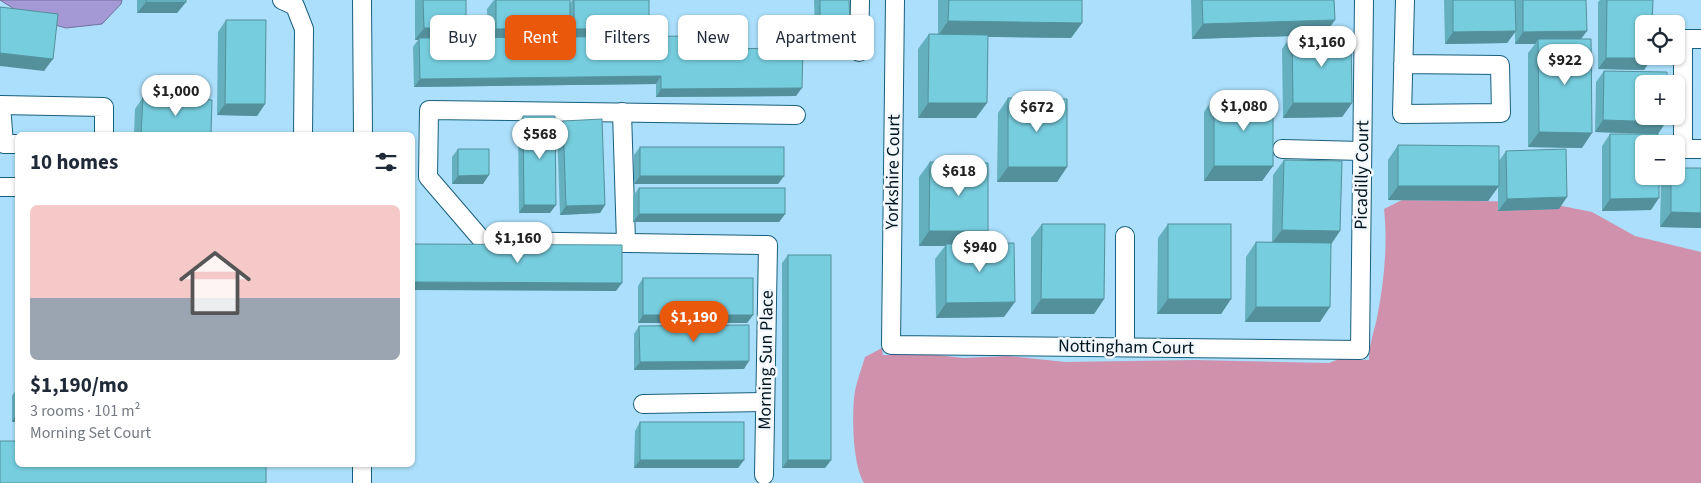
<!DOCTYPE html>
<meta charset="utf-8">
<style>
:root{--surface:#fff;--page:#f2f2f3;--text:#1f2937;--muted:#747a83;--line:#e0e1e3;--accent:#ea580c}
body{margin:0;font-family:"Source Sans 3",sans-serif;background:var(--page);color:var(--text);height:100vh;display:flex;flex-direction:column;font-size:19px;white-space:nowrap}
*{box-sizing:border-box;margin:0}
p{font-size:16px;color:var(--muted)}
.icon{flex:none;width:28px;height:28px;fill:none;stroke:currentColor;stroke-width:2;stroke-linecap:round;stroke-linejoin:round}
.map{position:relative;flex:1;overflow:hidden}
.panel{position:absolute;left:15px;top:132px;width:400px;height:335px;display:flex;flex-direction:column;background:var(--surface);border-radius:8px;box-shadow:0 1px 4px #0004}
.panel>*{flex:none}
.hud{position:absolute;left:430px;top:15px;width:475px;height:45px;display:flex;gap:10px}
.tools{position:absolute;left:1635px;top:15px;display:grid;gap:10px}
.tools a{display:grid;place-items:center;width:50px;height:50px;border-radius:8px;background:var(--surface);box-shadow:0 1px 4px #0004;font-size:25px}
.price{position:absolute;translate:-50% -42px;padding:0 11px;border-radius:18px;background:#fff;color:#222;font-size:16px;line-height:32px;filter:drop-shadow(0 1px 2px #0008)}
.price::after{content:'';position:absolute;left:50%;top:30px;width:15px;height:11px;margin-left:-8px;background:inherit;clip-path:polygon(0 0,100% 0,50% 100%)}
.price.on{background:var(--accent);color:#fff}
ul{padding:0;list-style:none}
li{display:grid;align-content:center;gap:10px;height:265px;padding:0 15px}
li+li{border-top:1px solid var(--line)}
li span{display:grid;place-items:center;height:155px;border-radius:8px;color:#555}
li>.icon{margin-inline-start:auto}
span .icon{width:90px;height:90px;fill:#fffc;stroke-width:1}
li b{font-size:21px}
h2{display:flex;justify-content:space-between;align-items:center;height:60px;padding:0 15px;font-size:21px}
.chip{padding:0 18px;border-radius:8px;background:var(--surface);box-shadow:0 1px 4px #0004;font-size:18px;line-height:45px}
.chip.on{background:var(--accent);color:#fff}
.map>svg:first-child{display:block}
.green{fill:#d091ac}
.water{fill:#a499d5;stroke:#73719f}
.lines{fill:none;stroke-linecap:round;stroke-linejoin:round}
.minor-casing{stroke:#195f7e;stroke-width:20}
.minor{stroke:#fff;stroke-width:18}
.wall{fill:#65b0bf}
.shaded-wall{fill:#53909b}
.building{fill:#76cdde;stroke:#53909b}
.labels{text-anchor:middle;dominant-baseline:central;stroke-width:5;stroke-linejoin:round;paint-order:stroke}
.street-label{font-size:18px;fill:#001420;stroke:#f2f8fc}
</style>
<div class="map">
<svg width="1701" height="483" viewBox="0 0 1701 483">
<rect width="100%" height="100%" fill="#abdffb"/>
<!-- green -->
<path class="green" d="M1402,200L1542,202L1592,212L1635,236L1701,252V483H864C853,465 852,420 854,399C855,385 861,371 865,357L882,348L883,355H938L963,358L1008,356L1065,362L1195,360L1329,363L1339,359L1369,360C1369,344 1374,332 1377,318C1384,282 1388,245 1384,209Z"/>
<!-- water -->
<path class="water" d="M0,0H122L121,4L102,24L66,28L27,17Z"/>
<g class="lines">
<!-- minor casing -->
<g class="minor-casing">
<g id="minor">
<path d="M282,0L295,6L304,29L303,135"/>
<path d="M362,0L363,135"/>
<path d="M895,0L891,345L1360,350L1364,0"/>
<path d="M1701,39H1683V149H1701"/>
<path d="M859,52L860,0"/>
<path d="M1403,64L1500,65L1501,113L1402,114L1405,0"/>
<path d="M622,112L626,242"/>
<path d="M18,144H4L1,105L104,107V135"/>
<path d="M1282,149L1362,151"/>
<path d="M0,187H18"/>
<path d="M1125,236V347"/>
<path d="M643,404L764,402"/>
<path d="M764,475L768,245L483,241L428,177L429,110L796,115"/>
<path d="M362,483V465"/>
</g>
</g>
<!-- minor -->
<use href="#minor" class="minor"/>
</g>
<!-- wall -->
<g class="wall">
<path d="M137,0H186V2L177,13H137Z"/>
<path d="M415,0H466L459,38H488L487,9L494,0H570V4L572,0H649V28L643,36L699,49L796,96L656,97V84L414,87L413,47L418,40H415Z"/>
<path d="M814,0H849L850,23L844,31L815,32Z"/>
<path d="M938,0H1082V23L1071,38L988,37L976,118H918V49L929,34H938Z"/>
<path d="M1191,0H1334L1325,34L1352,103L1342,117L1283,118L1282,49L1291,36L1192,39Z"/>
<path d="M1444,0H1586L1581,39L1582,148L1528,147V53L1535,44H1515V32L1507,43L1445,44Z"/>
<path d="M1600,0H1653L1652,58L1644,70L1598,69V2Z"/>
<path d="M226,20L265,104L257,116L217,115L218,32Z"/>
<path d="M1604,71L1658,134L1651,210L1602,211V146L1610,134H1647L1595,132L1596,82Z"/>
<path d="M143,97L211,135H134L135,109Z"/>
<path d="M1214,97L1273,166L1262,181H1204V112Z"/>
<path d="M1008,98L1067,167L1057,182H997L998,113Z"/>
<path d="M523,116L550,213H519L518,124Z"/>
<path d="M563,121L605,205L600,213L560,215L557,129Z"/>
<path d="M1398,145L1499,161L1506,151L1559,209L1498,211V187L1488,201L1388,200V160Z"/>
<path d="M640,147L784,176L778,184H634V155Z"/>
<path d="M458,149L483,184H452V157Z"/>
<path d="M1284,160L1331,245L1320,322H1245L1246,257L1256,242H1272L1273,175Z"/>
<path d="M930,162L978,244L1004,317L936,318L935,259L945,246H919V177Z"/>
<path d="M1701,168V228L1660,227L1661,182L1665,176H1676Z"/>
<path d="M639,188L785,214L779,222H633V196Z"/>
<path d="M1042,224L1104,299L1094,314H1031V238Z"/>
<path d="M1168,224L1231,299L1221,314H1157L1158,238Z"/>
<path d="M788,255L831,460L825,468H782V263Z"/>
<path d="M643,278L753,315L747,323H638V286Z"/>
<path d="M639,326L744,369L634,370V334Z"/>
<path d="M18,387V422H12V396Z"/>
<path d="M640,422L744,460L738,468H634L635,431Z"/>
</g>
<!-- shaded-wall -->
<g class="shaded-wall">
<path d="M146,2H186L177,13H137Z"/>
<path d="M1335,20L1325,34H1292L1291,36L1192,39L1203,24Z"/>
<path d="M948,21L1082,23L1071,38L938,36Z"/>
<path d="M850,23L844,31L815,32L820,24Z"/>
<path d="M424,28H466L458,39L419,38L418,40H415Z"/>
<path d="M570,28L562,39L488,40L496,29Z"/>
<path d="M649,28L641,39L566,40L574,29Z"/>
<path d="M1516,31L1507,43L1445,44L1453,32Z"/>
<path d="M1587,31L1578,43L1538,39L1535,44H1515L1523,32Z"/>
<path d="M0,53L53,59L44,71L0,66Z"/>
<path d="M1606,58H1652L1644,70L1598,69Z"/>
<path d="M661,76L656,84L414,87L420,79Z"/>
<path d="M802,88L796,96L656,97L661,89Z"/>
<path d="M928,103H987L976,118H918Z"/>
<path d="M1293,103H1352L1342,117L1283,118Z"/>
<path d="M225,104H265L257,116L217,115Z"/>
<path d="M1603,120L1666,122L1658,134L1595,132Z"/>
<path d="M1539,132L1592,133L1582,148L1528,147Z"/>
<path d="M1214,166H1273L1262,181H1204Z"/>
<path d="M1008,167H1067L1057,182H997Z"/>
<path d="M489,175L483,184H452L458,176Z"/>
<path d="M640,176H784L778,184H634Z"/>
<path d="M1398,186H1499L1488,201L1388,200Z"/>
<path d="M1567,197L1559,209L1498,211L1507,199Z"/>
<path d="M1659,198L1651,210L1602,211L1610,199Z"/>
<path d="M524,205H556L550,213H519Z"/>
<path d="M605,205L600,213L560,215L566,206Z"/>
<path d="M1671,212L1701,213V228L1660,227Z"/>
<path d="M639,214H785L779,222H633Z"/>
<path d="M1282,230L1340,231L1330,246L1271,244Z"/>
<path d="M929,231H988L977,246L946,244L945,246H919Z"/>
<path d="M412,282L622,283L616,291L412,290Z"/>
<path d="M1041,299H1104L1094,314H1031Z"/>
<path d="M1168,299H1231L1221,314H1157Z"/>
<path d="M1015,302L1004,317L936,318L946,303Z"/>
<path d="M1256,307H1330L1320,322H1245Z"/>
<path d="M643,315H753L747,323H638Z"/>
<path d="M749,361L744,369L634,370L640,362Z"/>
<path d="M17,413L18,422H12Z"/>
<path d="M640,460H744L738,468H634Z"/>
<path d="M788,460H831L825,468H782Z"/>
</g>
<!-- building -->
<g class="building">
<rect x="146" y="0" width="40" height="2"/>
<path d="M423,0H466V28H424Z"/>
<path d="M496,0H570V28L496,29Z"/>
<path d="M574,0H649V28L574,29Z"/>
<path d="M820,0H849L850,23L820,24Z"/>
<path d="M949,0H1082V23L948,21Z"/>
<path d="M1202,0H1334L1335,20L1203,24Z"/>
<path d="M1453,0H1515L1516,31L1453,32Z"/>
<path d="M1523,0H1586L1587,31L1523,32Z"/>
<path d="M1607,0H1653L1652,24H1644V56H1652V58H1606Z"/>
<path d="M0,7L58,14L53,59L0,53Z"/>
<path d="M226,20H266L265,104H225Z"/>
<path d="M1351,33L1352,103H1293L1292,34Z"/>
<path d="M929,34L988,35L987,103H928Z"/>
<path d="M700,36L699,49L803,48L802,88L661,89V76L420,79L419,38Z"/>
<path d="M1538,39H1591L1592,133L1539,132Z"/>
<path d="M1604,71L1667,72V84H1644V116H1667L1666,122L1603,120Z"/>
<path d="M143,97L212,100L211,135H141Z"/>
<rect x="1214" y="97" width="59" height="69"/>
<path d="M1008,98L1067,99V167H1008Z"/>
<path d="M523,116H555L556,205H524Z"/>
<path d="M602,119L605,205L566,206L563,121Z"/>
<path d="M1610,134H1658V144H1644V176H1659V198L1610,199Z"/>
<path d="M1398,145L1499,146V186H1398Z"/>
<rect x="640" y="147" width="144" height="29"/>
<path d="M458,149H489V175L458,176Z"/>
<path d="M1566,149L1567,197L1507,199L1506,151Z"/>
<path d="M1284,160L1342,161L1340,231L1282,230Z"/>
<path d="M930,162L988,163V231H929Z"/>
<path d="M1676,168H1701V213L1671,212V176H1676Z"/>
<rect x="639" y="188" width="146" height="26"/>
<path d="M1042,224H1105L1104,299H1041Z"/>
<rect x="1168" y="224" width="63" height="75"/>
<path d="M1256,242L1331,243L1330,307H1256Z"/>
<path d="M1014,243L1015,302L946,303V244Z"/>
<path d="M413,244L622,245V283L413,282Z"/>
<rect x="788" y="255" width="43" height="205"/>
<rect x="643" y="278" width="110" height="37"/>
<path d="M749,325V361L640,362L639,326Z"/>
<rect x="640" y="422" width="104" height="38"/>
<path d="M0,441H18V465H266V483H0Z"/>
</g>
<g class="labels">
<!-- street labels -->
<g class="street-label">
<text transform="translate(893 172) rotate(-89)">Yorkshire Court</text>
<text transform="translate(1362 175) rotate(-89)">Picadilly Court</text>
<text transform="translate(1126 347) rotate(1)">Nottingham Court</text>
<text transform="translate(766 360) rotate(-89)">Morning Sun Place</text>
</g>
</g>
</svg>
<div class="tools">
<a><svg class="icon" aria-label="locate" viewBox="0 0 24 24"><circle cx="12" cy="12" r="6"/><path d="M12 2v4M12 18v4M2 12h4M18 12h4"/></svg></a>
<a>+</a>
<a>−</a>
</div>
<b class="price" style="left:1322px;top:68px">$1,160</b>
<b class="price" style="left:1565px;top:86px">$922</b>
<b class="price" style="left:176px;top:117px">$1,000</b>
<b class="price" style="left:1244px;top:132px">$1,080</b>
<b class="price" style="left:1037px;top:133px">$672</b>
<b class="price" style="left:540px;top:160px">$568</b>
<b class="price" style="left:959px;top:197px">$618</b>
<b class="price" style="left:518px;top:264px">$1,160</b>
<b class="price" style="left:980px;top:273px">$940</b>
<b class="price on" style="left:694px;top:343px">$1,190</b>
<div class="hud">
<a class="chip">Buy</a>
<a class="chip on">Rent</a>
<a class="chip">Filters</a>
<a class="chip">New</a>
<a class="chip">Apartment</a>
</div>
<section class="panel">
<h2>10 homes<svg class="icon" aria-label="filters" viewBox="0 0 24 24"><path d="M4 7h16M4 17h16"/><circle cx="9" cy="7" r="2"/><circle cx="15" cy="17" r="2"/></svg></h2>
<ul>
<li><span style="background:linear-gradient(#f6c9c9 60%,#9aa5b1 0)"><svg class="icon" aria-label="home" viewBox="0 0 24 24"><path d="M3 11l9-7 9 7M6 9v11h12V9"/></svg></span><div><b>$1,190/mo</b><p>3 rooms · 101 m²</p><p>Morning Set Court</p></div></li>
</ul>
</section>
</div>
